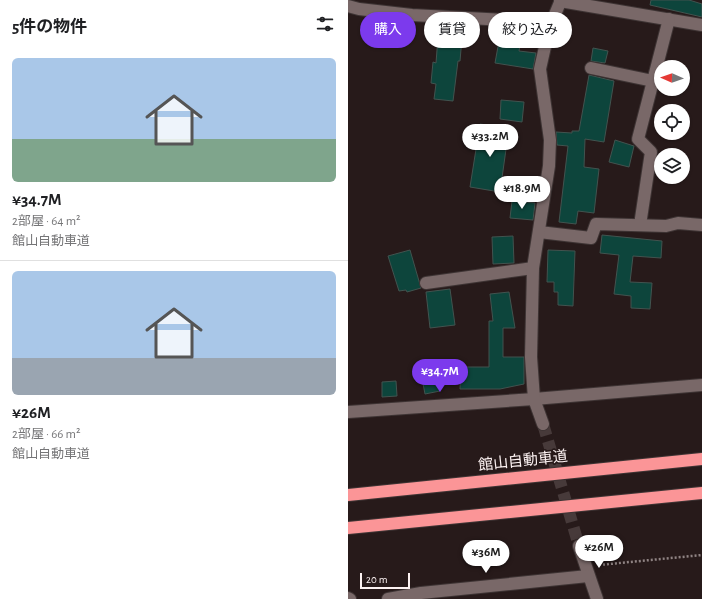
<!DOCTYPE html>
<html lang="ja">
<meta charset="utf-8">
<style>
:root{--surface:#fff;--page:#f6f6f6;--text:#202124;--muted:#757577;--line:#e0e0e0;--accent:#7c3aed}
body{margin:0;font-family:"Alegreya Sans","Noto Sans JP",sans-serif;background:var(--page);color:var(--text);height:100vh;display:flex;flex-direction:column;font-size:15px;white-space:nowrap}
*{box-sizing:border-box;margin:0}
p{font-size:13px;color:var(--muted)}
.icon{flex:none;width:22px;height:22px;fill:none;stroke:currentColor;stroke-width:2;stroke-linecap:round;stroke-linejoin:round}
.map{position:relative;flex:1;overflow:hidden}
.side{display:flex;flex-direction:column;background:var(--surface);width:348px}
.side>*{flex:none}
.top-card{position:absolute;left:12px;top:12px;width:282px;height:36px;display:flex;gap:8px}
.needle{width:26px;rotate:272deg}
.buttons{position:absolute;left:306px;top:60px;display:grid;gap:8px}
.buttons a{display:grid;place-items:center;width:36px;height:36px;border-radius:50%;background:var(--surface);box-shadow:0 1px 3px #0004;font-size:20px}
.scale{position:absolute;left:12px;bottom:10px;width:50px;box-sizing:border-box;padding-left:4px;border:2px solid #fcf2f2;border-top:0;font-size:11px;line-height:14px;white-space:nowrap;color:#fcf2f2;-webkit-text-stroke:3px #271a1a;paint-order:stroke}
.price{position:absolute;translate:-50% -34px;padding:0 9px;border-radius:14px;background:#fff;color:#222;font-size:13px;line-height:26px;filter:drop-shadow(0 1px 2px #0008)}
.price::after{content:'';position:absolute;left:50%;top:24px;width:12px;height:9px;margin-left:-6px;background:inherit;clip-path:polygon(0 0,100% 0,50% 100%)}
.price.current{background:var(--accent);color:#fff}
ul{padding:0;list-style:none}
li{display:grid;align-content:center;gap:8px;height:212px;padding:0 12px}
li+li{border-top:1px solid var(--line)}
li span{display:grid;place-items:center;height:124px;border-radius:6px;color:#555}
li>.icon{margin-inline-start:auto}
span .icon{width:72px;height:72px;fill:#fffc;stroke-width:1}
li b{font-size:17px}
h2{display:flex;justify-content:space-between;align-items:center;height:48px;padding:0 12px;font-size:17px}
.chip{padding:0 14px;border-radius:18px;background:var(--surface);box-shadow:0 1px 3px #0004;font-size:14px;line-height:36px}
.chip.current{background:var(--accent);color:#fff}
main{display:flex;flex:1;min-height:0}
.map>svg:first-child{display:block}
.building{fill:#0d453c;stroke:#42534f}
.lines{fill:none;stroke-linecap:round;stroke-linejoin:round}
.street-tunnel{stroke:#473a3a;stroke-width:12;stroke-dasharray:12 6;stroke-linecap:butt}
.street-casing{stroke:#3e3434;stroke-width:14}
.highway-casing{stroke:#3e3434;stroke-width:14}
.path{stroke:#8f8383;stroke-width:2.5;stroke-dasharray:2 2;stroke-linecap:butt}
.street{stroke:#796868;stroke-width:12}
.highway{stroke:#fb9597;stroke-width:12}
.labels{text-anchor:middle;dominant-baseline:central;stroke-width:3.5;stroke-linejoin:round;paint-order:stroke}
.street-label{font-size:15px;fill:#fcf2f2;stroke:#271a1a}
</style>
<main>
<section class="side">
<h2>5件の物件<svg class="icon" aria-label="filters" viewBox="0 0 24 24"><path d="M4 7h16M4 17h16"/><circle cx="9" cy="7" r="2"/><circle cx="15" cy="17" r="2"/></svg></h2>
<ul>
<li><span style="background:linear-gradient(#a9c7e8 65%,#7fa58c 0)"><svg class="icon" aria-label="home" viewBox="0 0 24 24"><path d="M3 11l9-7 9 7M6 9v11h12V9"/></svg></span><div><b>¥34.7M</b><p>2部屋 · 64 m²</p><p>館山自動車道</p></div></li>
<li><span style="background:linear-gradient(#a9c7e8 70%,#9aa5b1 0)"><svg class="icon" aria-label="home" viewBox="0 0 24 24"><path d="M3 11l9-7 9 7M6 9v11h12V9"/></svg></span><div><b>¥26M</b><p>2部屋 · 66 m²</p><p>館山自動車道</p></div></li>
</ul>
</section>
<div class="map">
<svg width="354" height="599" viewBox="0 0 354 599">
<rect width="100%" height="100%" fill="#271a1a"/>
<!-- building -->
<g class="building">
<path d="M303,0H341L354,4V17L302,5Z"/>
<path d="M91,24L115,26L112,61H110L105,101L86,99L88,84L83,83L85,62L88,63Z"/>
<path d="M153,30L174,34L171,51L188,53L185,69L147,63Z"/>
<path d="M245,48L260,51L257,63L243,61Z"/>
<path d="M241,75L266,81L256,142L237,139L236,167L251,169L246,213L230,211L228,224L211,222L220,146L209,145L208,132L224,133V131H231Z"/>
<path d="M153,100L176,102L174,122L152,119Z"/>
<path d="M132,124L161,128L152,192L122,187Z"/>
<path d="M267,140L286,146L281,167L261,162Z"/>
<path d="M164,201L187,203L185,220L162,218Z"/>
<path d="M254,235L314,241L313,258L285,256L282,282L304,283L302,309L283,308V296L266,294L271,255L252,253Z"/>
<path d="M165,236L166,263L145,264L144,237Z"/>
<path d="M62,250L73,288L59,292L58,290L51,291L40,256Z"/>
<path d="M200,250L227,251L225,306L210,305V292H206V282H199Z"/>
<path d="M102,289L107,325L82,328L78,292Z"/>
<path d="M161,292L167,328H155V357H176V384L152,389H112L113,367H141V321H145L142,294Z"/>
<path d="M88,370L92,391L77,394L73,373Z"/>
<path d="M48,381L49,396L34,397V382Z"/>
</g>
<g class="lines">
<!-- street-tunnel -->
<path class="street-tunnel" d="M195,424L231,546"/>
<!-- street casing -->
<g class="street-casing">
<g id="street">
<path d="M212,1L354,25"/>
<path d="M0,6L11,9L64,15L177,21L201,29"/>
<path d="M243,68L305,81"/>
<path d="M292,225L303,152L290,139L321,19"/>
<path d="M191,232L243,238L248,224L318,226L330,223L354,225"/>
<path d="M78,283L185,268"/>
<path d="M0,412L186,399L354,385"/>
<path d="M195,424L186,399L183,357L185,268L201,166L202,140L192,69L201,29L213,0"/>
<path d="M231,546L249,599"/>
<path d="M0,598L2,599"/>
<path d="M40,599L73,593L240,576"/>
</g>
</g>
<!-- highway casing -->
<g class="highway-casing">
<g id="highway">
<path d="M0,495L354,459"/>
<path d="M0,528L354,493"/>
</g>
</g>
<!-- path -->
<path class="path" d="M251,565L354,555"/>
<!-- street -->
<use href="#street" class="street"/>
<!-- highway -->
<use href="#highway" class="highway"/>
</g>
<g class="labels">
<!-- street labels -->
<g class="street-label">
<text transform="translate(175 461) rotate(-6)">館山自動車道</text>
</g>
</g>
</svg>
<div class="buttons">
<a><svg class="needle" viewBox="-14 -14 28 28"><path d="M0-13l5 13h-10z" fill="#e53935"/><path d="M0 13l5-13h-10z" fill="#757577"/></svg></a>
<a><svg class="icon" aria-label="locate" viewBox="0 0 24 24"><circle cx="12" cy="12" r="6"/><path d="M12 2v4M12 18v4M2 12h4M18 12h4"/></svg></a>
<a><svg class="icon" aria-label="layers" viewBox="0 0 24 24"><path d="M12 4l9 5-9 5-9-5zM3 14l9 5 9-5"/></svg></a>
</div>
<div class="scale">20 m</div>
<b class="price" style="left:142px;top:158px">¥33.2M</b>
<b class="price" style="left:174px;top:210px">¥18.9M</b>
<b class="price current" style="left:92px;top:393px">¥34.7M</b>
<b class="price" style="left:251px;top:569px">¥26M</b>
<b class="price" style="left:138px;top:574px">¥36M</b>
<div class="top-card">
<a class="chip current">購入</a>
<a class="chip">賃貸</a>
<a class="chip">絞り込み</a>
</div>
</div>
</main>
